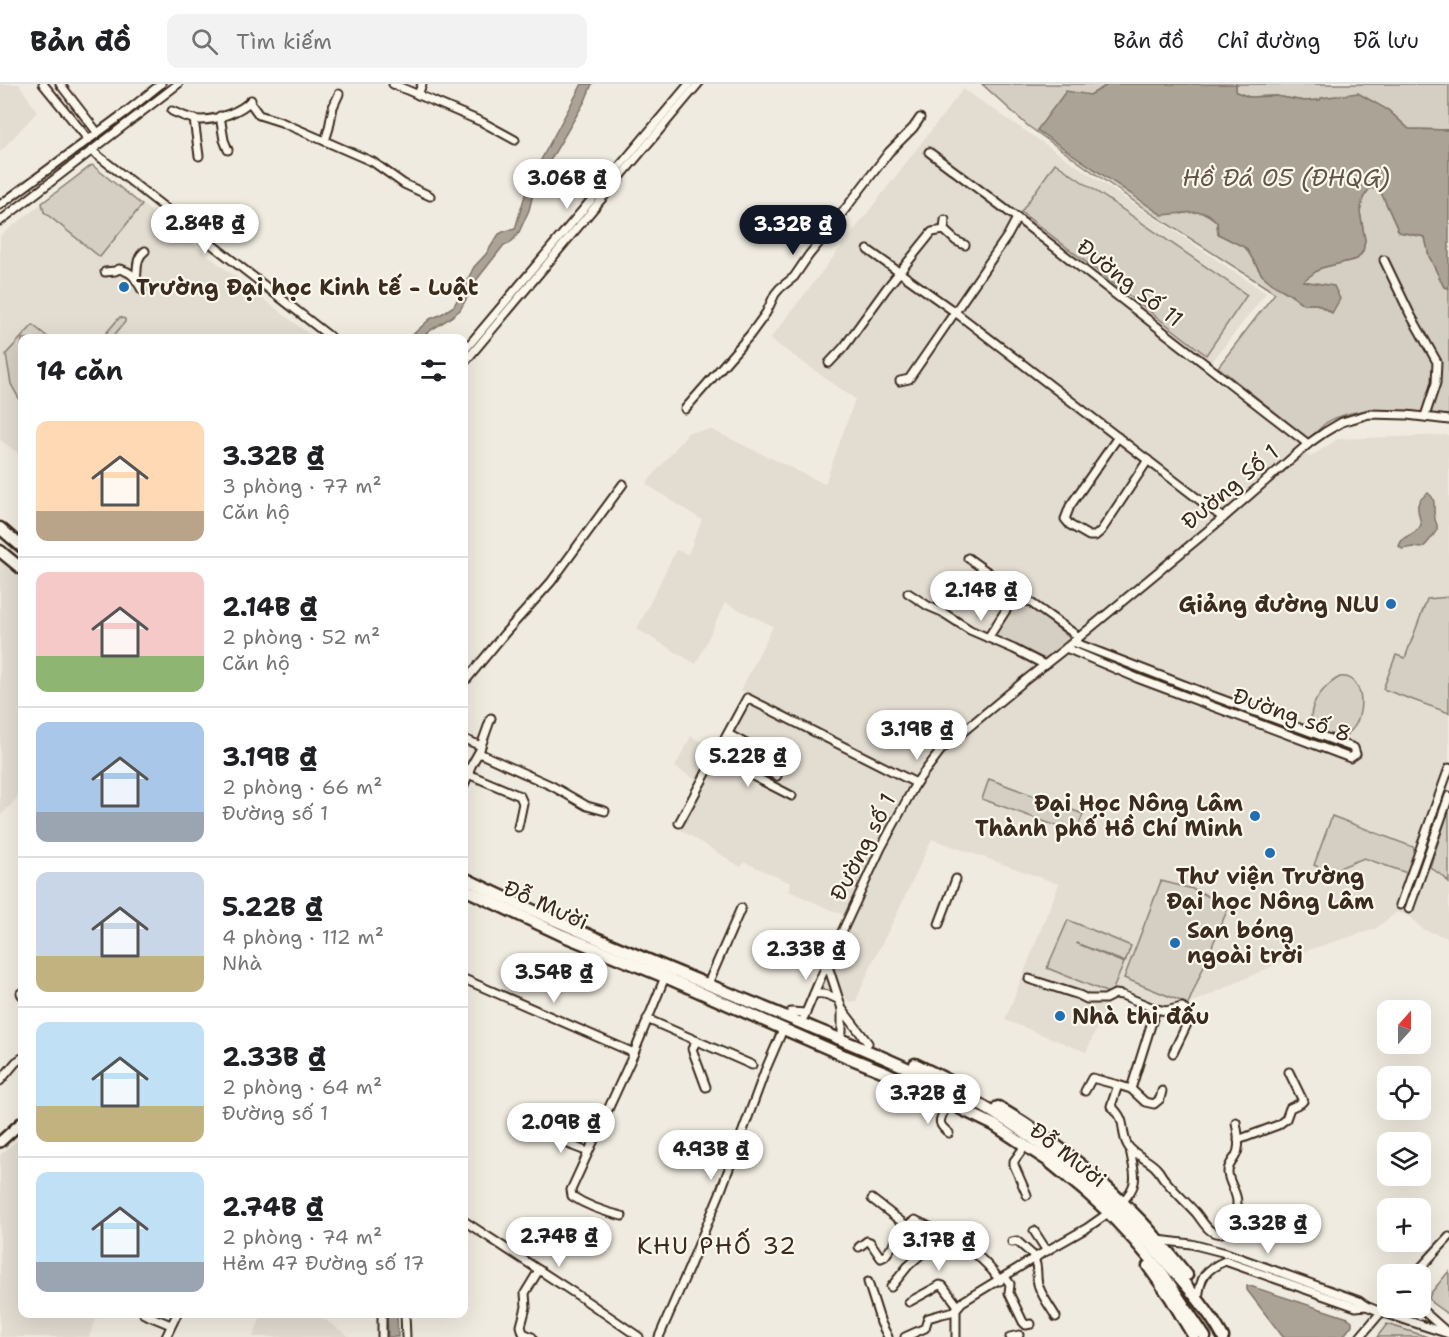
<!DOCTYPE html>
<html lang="vi">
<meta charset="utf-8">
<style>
:root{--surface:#fff;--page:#f2f2f2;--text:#202124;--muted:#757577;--line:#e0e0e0;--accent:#111827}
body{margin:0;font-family:"Shantell Sans",sans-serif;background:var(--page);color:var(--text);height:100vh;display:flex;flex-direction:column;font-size:22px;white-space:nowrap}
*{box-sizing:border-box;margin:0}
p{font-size:20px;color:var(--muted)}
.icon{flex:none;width:33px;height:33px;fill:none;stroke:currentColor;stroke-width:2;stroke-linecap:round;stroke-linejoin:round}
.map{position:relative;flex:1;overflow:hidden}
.details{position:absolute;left:18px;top:250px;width:450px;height:984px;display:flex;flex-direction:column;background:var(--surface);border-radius:12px;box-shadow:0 6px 24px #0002}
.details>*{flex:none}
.needle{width:39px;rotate:21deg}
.controls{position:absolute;left:1377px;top:916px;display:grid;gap:12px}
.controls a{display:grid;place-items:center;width:54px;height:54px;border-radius:12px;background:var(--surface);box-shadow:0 6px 24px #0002;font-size:30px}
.price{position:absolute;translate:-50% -51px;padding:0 14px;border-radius:21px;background:#fff;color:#222;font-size:20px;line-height:39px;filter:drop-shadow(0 2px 3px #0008)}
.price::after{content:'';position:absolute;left:50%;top:36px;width:18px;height:14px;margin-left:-9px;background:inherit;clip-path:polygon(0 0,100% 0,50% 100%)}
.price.current{background:var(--accent);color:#fff}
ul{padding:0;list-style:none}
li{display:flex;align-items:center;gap:18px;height:150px;padding:0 18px}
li+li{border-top:2px solid var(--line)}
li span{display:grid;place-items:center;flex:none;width:168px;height:120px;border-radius:12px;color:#555}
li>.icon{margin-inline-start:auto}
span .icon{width:72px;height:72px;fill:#fffc;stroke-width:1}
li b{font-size:26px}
h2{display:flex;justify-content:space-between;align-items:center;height:72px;padding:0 18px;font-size:26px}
header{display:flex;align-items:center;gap:36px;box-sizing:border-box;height:84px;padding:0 30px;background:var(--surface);border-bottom:2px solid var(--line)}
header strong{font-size:28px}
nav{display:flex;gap:33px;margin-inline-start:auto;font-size:21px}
.search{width:420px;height:54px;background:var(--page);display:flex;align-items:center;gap:15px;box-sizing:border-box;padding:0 21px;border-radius:12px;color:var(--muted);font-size:22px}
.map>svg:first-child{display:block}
.built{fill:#e2dcd1}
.green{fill:#d5cec3;stroke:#887c70;stroke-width:1.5}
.water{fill:#aca397;stroke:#7f7367;stroke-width:1.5}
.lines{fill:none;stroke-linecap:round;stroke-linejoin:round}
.minor-casing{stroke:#3b2a1e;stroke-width:11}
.major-casing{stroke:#3b2a1e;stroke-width:14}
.highway-casing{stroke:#3b2a1e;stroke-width:15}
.minor{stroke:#fbf7ec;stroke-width:7}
.major{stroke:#fbf7ec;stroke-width:9}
.highway{stroke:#fbf7ec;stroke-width:10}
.poi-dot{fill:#1f6fb2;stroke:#fbf7ec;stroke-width:2}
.labels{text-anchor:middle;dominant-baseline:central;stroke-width:4.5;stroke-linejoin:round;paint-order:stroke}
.street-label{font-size:22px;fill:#3b2a1e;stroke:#fbf7ec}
.poi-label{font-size:22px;font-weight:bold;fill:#3b2a1e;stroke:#fbf7ec;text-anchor:start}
.water-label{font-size:24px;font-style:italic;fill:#635448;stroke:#fbf7ec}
.neighbourhood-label{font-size:24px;letter-spacing:1.5px;fill:#3b2a1e;stroke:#fbf7ec}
</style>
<header>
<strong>Bản đồ</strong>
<div class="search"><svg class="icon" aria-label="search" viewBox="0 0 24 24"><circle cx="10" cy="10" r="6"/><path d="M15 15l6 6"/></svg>Tìm kiếm</div>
<nav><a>Bản đồ</a><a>Chỉ đường</a><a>Đã lưu</a></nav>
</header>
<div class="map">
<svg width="1449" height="1253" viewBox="0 0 1449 1253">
<rect width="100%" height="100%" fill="#f0ebe0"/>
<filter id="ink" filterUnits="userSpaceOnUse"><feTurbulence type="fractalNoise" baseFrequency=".0167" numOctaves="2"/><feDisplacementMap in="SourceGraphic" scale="12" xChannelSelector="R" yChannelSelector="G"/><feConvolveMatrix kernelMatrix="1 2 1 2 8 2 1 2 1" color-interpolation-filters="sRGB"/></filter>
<g filter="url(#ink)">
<!-- built -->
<g class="built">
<path d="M0,0H19L37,28L0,68Z"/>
<path d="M963,5L1266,209L1204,288L1296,357L1310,373L1338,355L1449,351V854L1424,846L1407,831L1397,828L1375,845L1308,866L1187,921L1158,923L1114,907L1086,968L1005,936L1059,800L932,755L895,834L873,877L856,917L849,918L842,908L811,905L843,831L789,807L791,799L744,778L741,783L673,741L696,696L675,683L691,652L720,668L751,612L741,606L773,542L725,519L696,580L637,545L676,466L688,470L702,436L646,400L689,348L712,346L825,400L855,315L770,255Z"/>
<path d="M92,81L315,255H22V372L0,356V152Z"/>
<path d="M0,477L22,495V709L0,732Z"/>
<path d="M22,1052V1230H98L89,1253H0V1071Z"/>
<path d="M262,1230H317L350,1253H253Z"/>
</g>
<!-- green -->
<g class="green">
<path d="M982,0H1109L1090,11L1181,130C1197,125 1205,127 1217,138L1218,150L1246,164L1262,191L1303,220H1317L1332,229L1302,197L1321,184L1357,175L1363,168L1365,156L1360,128L1363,114L1370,103L1380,106L1399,148L1425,153L1429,172L1444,203L1449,204V334C1413,327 1359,318 1326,339C1320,344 1314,350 1309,355L1218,283L1275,209L1149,128L1028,42Z"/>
<path d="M1236,0H1449V46L1409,45L1388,26L1320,16L1304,17L1276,12L1249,13L1236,8Z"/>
<path d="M1055,79L1247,211L1206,271L1021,128Z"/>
<path d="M92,81L142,121L100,173L44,128L42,119Z"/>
<path d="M120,233L125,235V238L111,255H101Z"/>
<path d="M33,241L50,255H22V320L11,300L6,270Z"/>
<path d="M1449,513V629L1383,605L1396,571L1405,574L1427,515Z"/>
<path d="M1018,516L1043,532L1071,555L1045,575L993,551Z"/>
<path d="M1340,593C1373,589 1365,664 1329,652C1294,640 1318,604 1340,593Z"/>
<path d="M989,695L1083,730L1076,749L982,715Z"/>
<path d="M1449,726V799L1445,794L1430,783Z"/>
<path d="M1332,732L1413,763L1415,767L1407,789L1364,774L1329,788L1314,781Z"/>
<path d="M1161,797L1197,806L1228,824L1188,920L1124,894Z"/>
<path d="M1068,836L1131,862L1125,878L1076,859L1124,879L1111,910L1047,884Z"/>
<path d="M1449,1187V1231L1432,1219L1429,1214L1431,1209Z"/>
<path d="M1387,1240L1428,1253H1377Z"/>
</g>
<!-- water -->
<g class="water">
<path d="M582,0H592L585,17L535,102L529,126L519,148L514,155L509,160L504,161L478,194L460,226L450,234L428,248L421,255H408L430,235L440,231L454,222L474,183L486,170L499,150L505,147L515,145L529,98Z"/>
<path d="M1109,0H1236V8L1249,13L1276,12L1304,17L1320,16L1321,14L1358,9L1388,26L1409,45L1449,46V204L1444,203L1429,172L1425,153L1399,148L1380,106L1370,104L1363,114L1360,128L1365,156L1363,167L1357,175L1321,184L1303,197L1334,202L1340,215L1332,229L1317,220H1303L1290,210L1275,202L1262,191L1246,164L1218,150L1217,138C1214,136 1210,130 1206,129C1197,126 1174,131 1162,131L1037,46L1066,7L1090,11Z"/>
<path d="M1428,409C1438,416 1432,425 1435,435C1436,441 1438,439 1437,445C1435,450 1426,461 1422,464L1413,463L1402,465L1399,462C1403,449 1414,454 1421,441C1419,426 1412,420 1428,409Z"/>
<path d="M1247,1202H1250L1348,1234L1352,1237V1241L1343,1253H1283L1247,1206Z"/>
<path d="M387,1230H397L398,1253H388Z"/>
</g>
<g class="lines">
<!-- minor casing -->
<g class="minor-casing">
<g id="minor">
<path d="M43,0L88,55"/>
<path d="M60,0L97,48"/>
<path d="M393,0L482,38L515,56"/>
<path d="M418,11L422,0"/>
<path d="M251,20L259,31L281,38L373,78L404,100L430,112"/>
<path d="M172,27C181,31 191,36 201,36C216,36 241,28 251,16"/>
<path d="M220,32L224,56L228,66"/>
<path d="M194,35L199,72"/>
<path d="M325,57L329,44L333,23L339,10"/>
<path d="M92,67L333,255"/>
<path d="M929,68L1017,134L1308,360"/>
<path d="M0,121L126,28L161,0"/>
<path d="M0,137L178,0"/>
<path d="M944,146L956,157L965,161"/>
<path d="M868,166L955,228L1223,434"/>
<path d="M1384,176L1410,230L1437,278L1436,299L1425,332"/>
<path d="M105,188L115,187L119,185C133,188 135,194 142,206"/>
<path d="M136,196C138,186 135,174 145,167"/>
<path d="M464,267L689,0"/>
<path d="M464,279L698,0"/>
<path d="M829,279L844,263L886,205L932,148L944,146L945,136"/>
<path d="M900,297L909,295L1008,151L1017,134"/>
<path d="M685,325L750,251L766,229L775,210L780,204L794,193L809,171L823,154L889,68L913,44L920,34"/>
<path d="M1118,353L1070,422L1065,435L1070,441L1089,452H1095L1101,447L1148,376"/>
<path d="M968,474L1079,553"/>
<path d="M908,509L928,522L942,528L970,546L1014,565L1045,581"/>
<path d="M988,554L1017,509"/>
<path d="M1066,564L1137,594L1345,672L1350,674L1356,670L1354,664L1210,611L1073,558"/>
<path d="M467,595L505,549L551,498L623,400"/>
<path d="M728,650L780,678"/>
<path d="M464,655L481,662"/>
<path d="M479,669L552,702L587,722L605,727"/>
<path d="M716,673L792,712"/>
<path d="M756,682L777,692"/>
<path d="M468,690L520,712L523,719L518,743"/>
<path d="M464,702L471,682L480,666L481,662L491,634"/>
<path d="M679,739L747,614L916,699"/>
<path d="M1400,821L1449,684"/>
<path d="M1409,825L1449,712"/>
<path d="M939,840L956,795"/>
<path d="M827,879L842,925V948"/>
<path d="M464,895L634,969"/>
<path d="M710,895L741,824"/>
<path d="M1029,895L1079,911L1087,915H1105L1115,910L1122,911L1156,925L1131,1005"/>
<path d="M21,909L22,911"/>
<path d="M814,910C824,909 830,911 839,916"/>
<path d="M842,925L868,959"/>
<path d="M1156,925L1166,927L1182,923L1188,929L1189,936L1173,969"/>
<path d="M791,928L806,929"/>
<path d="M804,933L821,893L881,764L916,699L941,666L1023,598L1066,564L1223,434L1308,360L1325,348L1342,338L1369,330L1407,331L1449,336"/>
<path d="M647,935L752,981"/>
<path d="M697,957L692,965L706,1003"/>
<path d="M0,997L16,978L22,974"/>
<path d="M1085,1007L1092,994L1118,1001"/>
<path d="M1162,1007L1160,1015L1154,1020L1145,1018L1131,1005L1118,1001L1111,1022C1129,1038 1119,1047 1128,1062C1134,1071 1150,1076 1157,1085C1160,1088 1162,1093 1165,1096C1175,1108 1186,1118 1196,1129C1201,1135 1205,1143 1211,1147C1227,1158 1236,1131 1237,1120C1238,1109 1229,1100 1228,1089C1227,1079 1237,1075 1238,1065C1240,1056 1237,1046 1236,1038"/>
<path d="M946,1023C940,1036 936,1039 949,1049"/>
<path d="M556,1049C562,1060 577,1063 588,1068"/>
<path d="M1238,1056L1278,1041L1286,1035L1290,1024L1301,1019L1303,1017L1289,988"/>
<path d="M1022,1066L1014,1077V1081L1027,1111"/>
<path d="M872,1115L907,1142"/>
<path d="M1122,1118C1141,1099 1134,1089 1130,1065"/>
<path d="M622,1132C605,1128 587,1122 572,1112L571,1106L634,969L665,893"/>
<path d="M464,1137L588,1218L639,1253"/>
<path d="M1034,1147L1047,1167"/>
<path d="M1158,1156L1191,1160L1226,1169L1359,1217L1366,1222L1381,1228L1449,1250"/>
<path d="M1012,1158L1017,1157L1036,1174"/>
<path d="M859,1163L867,1157L870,1158L881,1174L885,1172L907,1142L915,1136C927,1142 938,1147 950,1153C969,1163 988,1179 1000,1197"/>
<path d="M1034,1175C1039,1183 1035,1194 1039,1203C1043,1214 1051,1224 1056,1233"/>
<path d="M1414,1191L1449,1153"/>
<path d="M1005,1193L1010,1200L1009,1209L1023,1238L1026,1241L1031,1240"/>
<path d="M868,1198L881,1239L888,1253"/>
<path d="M891,1203L908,1182L944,1150"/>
<path d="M1198,1216C1200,1194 1204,1186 1225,1177L1356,1223L1366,1222"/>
<path d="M909,1218L940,1201L943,1202L958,1222"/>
<path d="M1420,1224L1447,1248"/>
<path d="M144,1230L171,1241"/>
<path d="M382,1230V1253"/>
<path d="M405,1230L406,1253"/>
<path d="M166,1253L177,1230"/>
<path d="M532,1253L523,1249L521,1242L526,1223L525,1209L539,1186"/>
<path d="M659,1253L689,1184L720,1109L765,987L781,950"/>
<path d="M905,1253L925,1244L928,1234L942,1230L955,1227"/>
<path d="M956,1253V1225L962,1218L1041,1170L1087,1144L1104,1132"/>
<path d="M1010,1253L1019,1251"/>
<path d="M1360,1253L1388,1220"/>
</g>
</g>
<!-- major casing -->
<g class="major-casing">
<path id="major" d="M0,1058L22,1038"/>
</g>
<!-- highway casing -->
<g class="highway-casing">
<g id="highway">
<path d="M0,444L22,463"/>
<path d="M0,467L22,485"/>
<path d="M464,794C574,848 689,892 801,939C852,960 902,980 951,1005C1034,1047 1106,1107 1165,1177C1186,1201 1208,1225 1223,1253"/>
<path d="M464,805L562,851L665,893L845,972L887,989L994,1041L1047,1076L1087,1109L1108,1128L1134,1156L1163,1190L1205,1253"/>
<path d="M915,980L958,1001"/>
<path d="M998,1023C1051,1054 1100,1094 1142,1138C1158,1155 1172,1173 1187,1191"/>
<path d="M1148,1182L1170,1213L1194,1253"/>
</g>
</g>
<!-- minor -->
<use href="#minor" class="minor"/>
<!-- major -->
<use href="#major" class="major"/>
<!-- highway -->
<use href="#highway" class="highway"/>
</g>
</g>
<!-- markers -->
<g class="poi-dot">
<circle cx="124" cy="203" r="6"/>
<circle cx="1391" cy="520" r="6"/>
<circle cx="1255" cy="732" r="6"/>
<circle cx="1270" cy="769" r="6"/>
<circle cx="1175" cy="859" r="6"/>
<circle cx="1060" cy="932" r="6"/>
</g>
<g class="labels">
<!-- street labels -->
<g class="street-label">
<text transform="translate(1130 199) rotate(38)">Đường Số 11</text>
<text transform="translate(1230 403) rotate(-40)">Đường Số 1</text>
<text transform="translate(1292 631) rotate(19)">Đường số 8</text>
<text transform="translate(863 763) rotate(-63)">Đường số 1</text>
<text transform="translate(546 821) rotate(24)">Đỗ Mười</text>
<text transform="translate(1068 1071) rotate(38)">Đỗ Mười</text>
</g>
<!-- poi labels -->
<g class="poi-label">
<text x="136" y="203">Trường Đại học Kinh tế - Luật</text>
<text x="1379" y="520" text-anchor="end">Giảng đường NLU</text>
<text x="1243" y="719" text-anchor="end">Đại Học Nông Lâm<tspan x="1243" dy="25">Thành phố Hồ Chí Minh</tspan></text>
<text x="1270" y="792" text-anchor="middle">Thư viện Trường<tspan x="1270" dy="25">Đại học Nông Lâm</tspan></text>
<text x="1187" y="846">San bóng<tspan x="1187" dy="25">ngoài trời</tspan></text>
<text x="1072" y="932">Nhà thi đấu</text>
</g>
<!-- water labels -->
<g class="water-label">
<text x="1286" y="94">Hồ Đá 05 (ĐHQG)</text>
</g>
<!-- neighbourhood labels -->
<g class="neighbourhood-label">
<text x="717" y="1162">KHU PHỐ 32</text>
</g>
</g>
</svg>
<div class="controls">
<a><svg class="needle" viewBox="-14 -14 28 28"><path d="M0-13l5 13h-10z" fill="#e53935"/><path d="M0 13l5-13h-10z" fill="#757577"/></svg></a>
<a><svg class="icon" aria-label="locate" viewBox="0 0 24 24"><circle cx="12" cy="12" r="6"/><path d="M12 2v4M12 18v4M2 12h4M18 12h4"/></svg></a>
<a><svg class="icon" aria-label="layers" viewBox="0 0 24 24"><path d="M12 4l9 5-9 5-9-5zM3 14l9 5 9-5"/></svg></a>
<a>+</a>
<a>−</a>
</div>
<b class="price" style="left:567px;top:126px">3.06B ₫</b>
<b class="price" style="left:205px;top:171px">2.84B ₫</b>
<b class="price current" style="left:793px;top:172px">3.32B ₫</b>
<b class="price" style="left:981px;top:538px">2.14B ₫</b>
<b class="price" style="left:917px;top:677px">3.19B ₫</b>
<b class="price" style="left:748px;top:704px">5.22B ₫</b>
<b class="price" style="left:806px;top:897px">2.33B ₫</b>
<b class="price" style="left:554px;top:920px">3.54B ₫</b>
<b class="price" style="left:928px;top:1041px">3.72B ₫</b>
<b class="price" style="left:561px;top:1070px">2.09B ₫</b>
<b class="price" style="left:711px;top:1097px">4.93B ₫</b>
<b class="price" style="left:1268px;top:1171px">3.32B ₫</b>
<b class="price" style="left:559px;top:1184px">2.74B ₫</b>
<b class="price" style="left:939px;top:1188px">3.17B ₫</b>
<section class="details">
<h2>14 căn<svg class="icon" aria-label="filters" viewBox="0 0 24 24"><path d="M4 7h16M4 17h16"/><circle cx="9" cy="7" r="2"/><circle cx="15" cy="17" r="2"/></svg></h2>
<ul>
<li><span style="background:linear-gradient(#ffd9b3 75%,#b9a48a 0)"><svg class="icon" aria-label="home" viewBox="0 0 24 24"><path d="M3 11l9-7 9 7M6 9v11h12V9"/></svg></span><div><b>3.32B ₫</b><p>3 phòng · 77 m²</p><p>Căn hộ</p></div></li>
<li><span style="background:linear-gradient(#f6c9c9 70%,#8fb573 0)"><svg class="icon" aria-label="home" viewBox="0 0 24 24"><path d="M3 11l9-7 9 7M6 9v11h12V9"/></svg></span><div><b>2.14B ₫</b><p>2 phòng · 52 m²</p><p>Căn hộ</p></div></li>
<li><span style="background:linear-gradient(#a9c7e8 75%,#9aa5b1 0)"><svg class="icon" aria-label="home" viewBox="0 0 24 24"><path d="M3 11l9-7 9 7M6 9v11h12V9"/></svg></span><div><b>3.19B ₫</b><p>2 phòng · 66 m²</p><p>Đường số 1</p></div></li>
<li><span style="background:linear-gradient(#c9d6e8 70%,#c2b280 0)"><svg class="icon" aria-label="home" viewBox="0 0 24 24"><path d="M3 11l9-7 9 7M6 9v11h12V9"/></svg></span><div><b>5.22B ₫</b><p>4 phòng · 112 m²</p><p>Nhà</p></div></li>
<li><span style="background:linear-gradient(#bfe0f5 70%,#c2b280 0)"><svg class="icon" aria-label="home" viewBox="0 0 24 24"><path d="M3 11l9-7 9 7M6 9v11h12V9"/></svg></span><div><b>2.33B ₫</b><p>2 phòng · 64 m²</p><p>Đường số 1</p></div></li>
<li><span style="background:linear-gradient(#bfe0f5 75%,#9aa5b1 0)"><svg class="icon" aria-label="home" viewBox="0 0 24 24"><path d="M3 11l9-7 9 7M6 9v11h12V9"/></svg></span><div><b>2.74B ₫</b><p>2 phòng · 74 m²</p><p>Hẻm 47 Đường số 17</p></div></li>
</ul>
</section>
</div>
